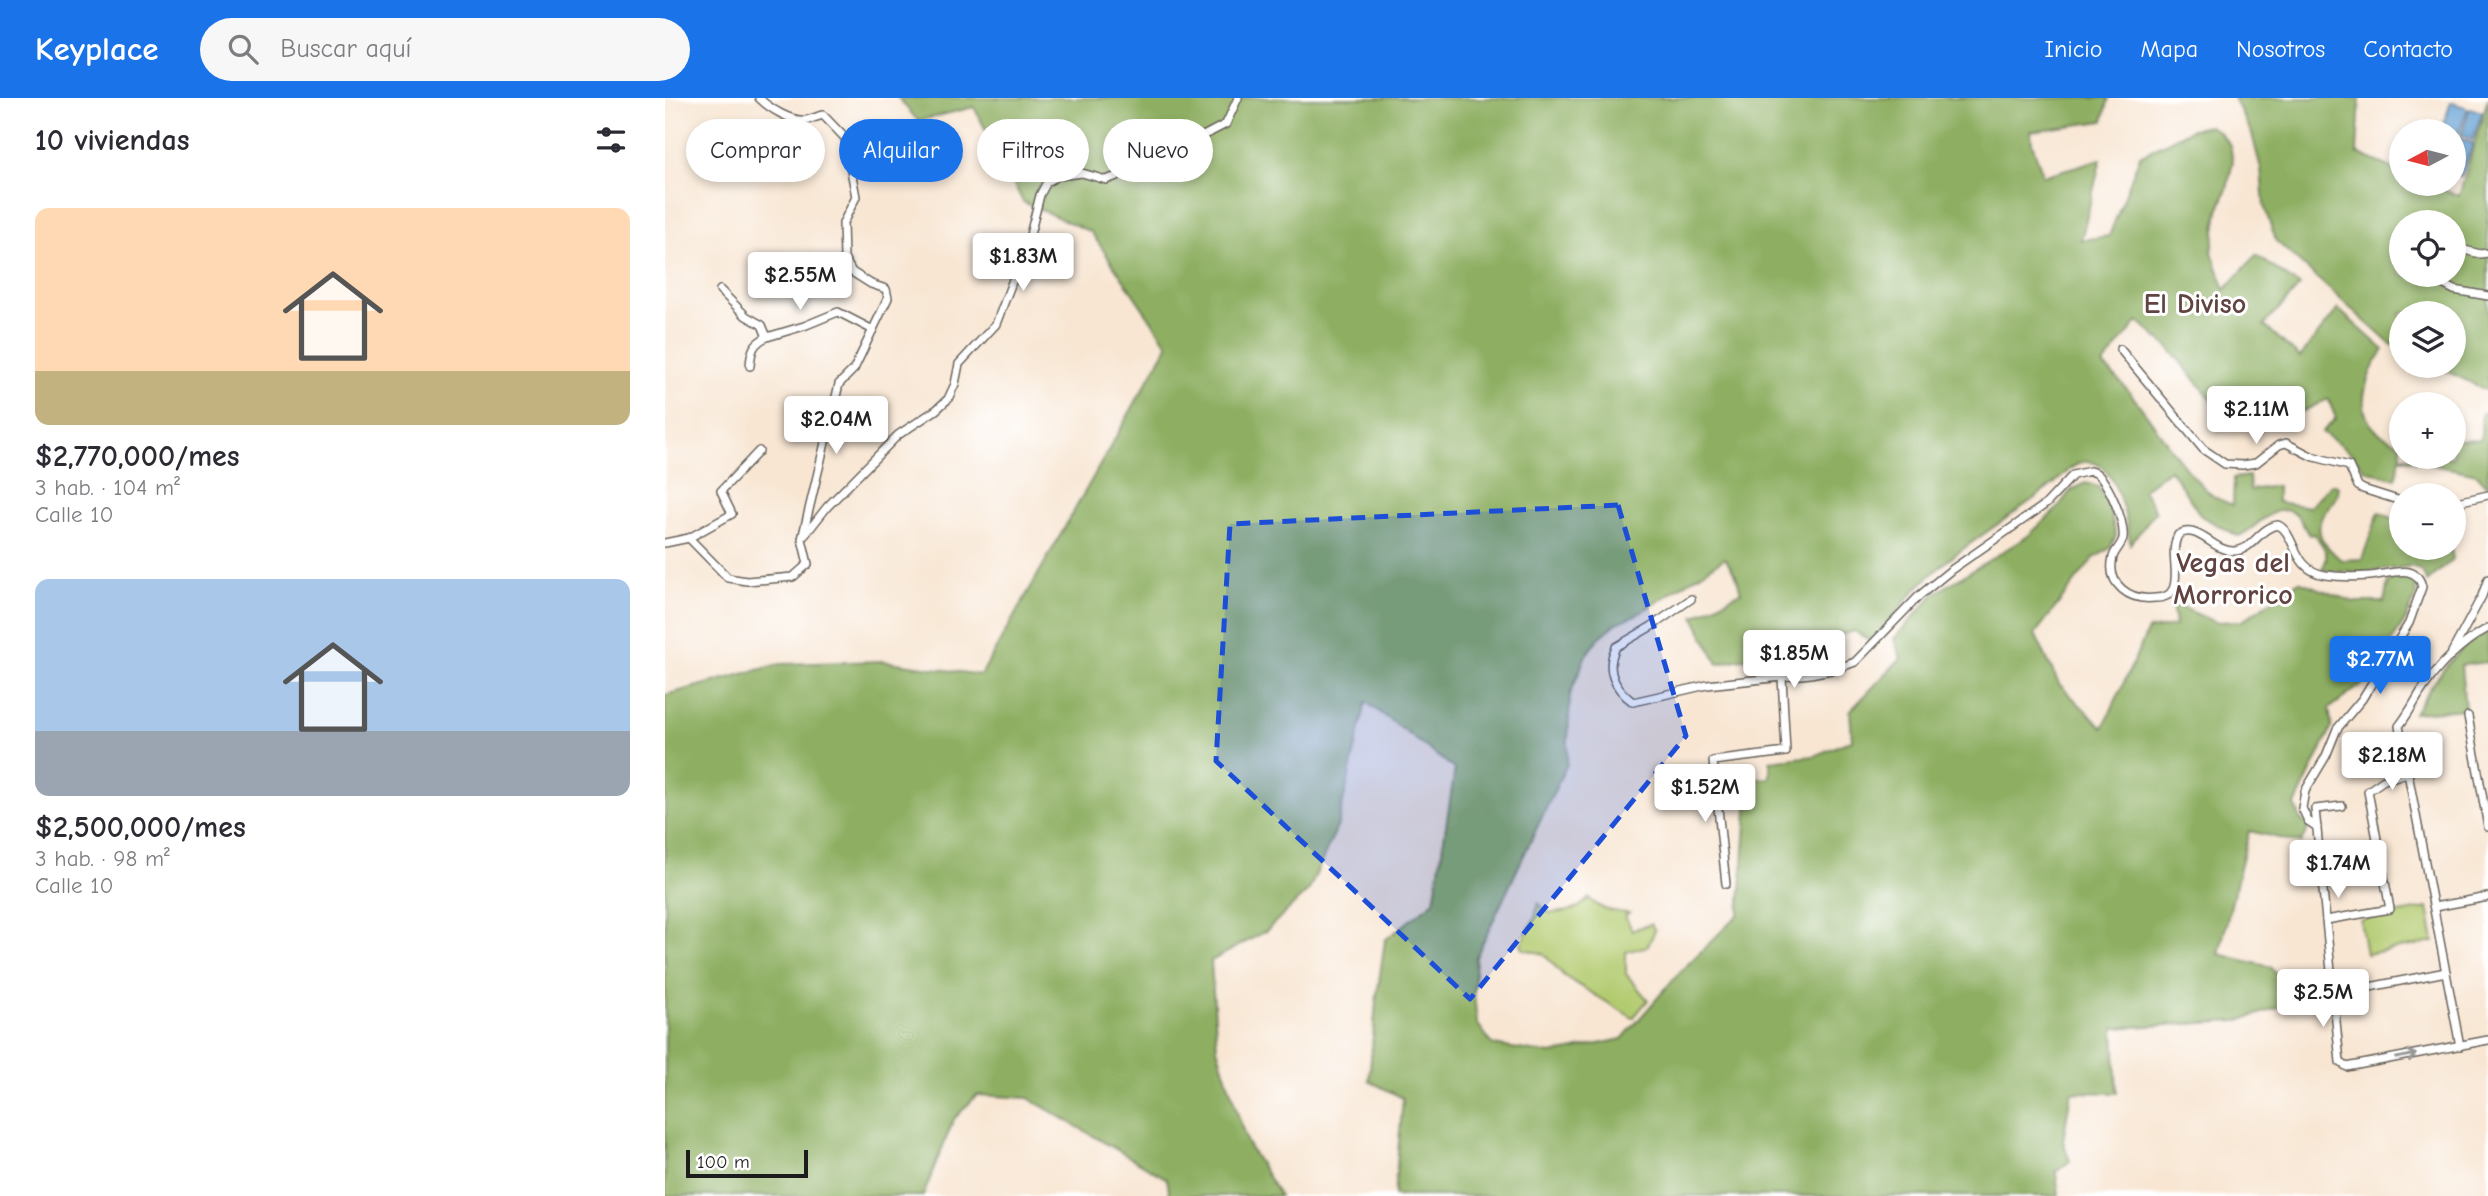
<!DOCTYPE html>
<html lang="es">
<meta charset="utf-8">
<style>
:root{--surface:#fff;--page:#f7f7f7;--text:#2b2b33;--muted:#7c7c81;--accent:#1a73e8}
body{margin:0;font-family:"Comic Neue",sans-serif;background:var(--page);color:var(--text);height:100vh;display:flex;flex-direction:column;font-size:26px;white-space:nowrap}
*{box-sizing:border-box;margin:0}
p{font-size:23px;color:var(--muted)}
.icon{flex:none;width:38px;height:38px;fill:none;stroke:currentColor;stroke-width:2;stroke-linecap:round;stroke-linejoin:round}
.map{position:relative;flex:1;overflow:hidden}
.drawer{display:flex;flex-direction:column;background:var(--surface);width:665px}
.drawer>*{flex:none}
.banner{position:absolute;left:21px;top:21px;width:665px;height:63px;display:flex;gap:14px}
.needle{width:46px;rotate:263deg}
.tools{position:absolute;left:1724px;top:21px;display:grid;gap:14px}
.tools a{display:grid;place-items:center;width:77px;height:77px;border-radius:50%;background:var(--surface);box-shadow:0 4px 10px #0003;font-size:35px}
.scale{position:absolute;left:21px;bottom:18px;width:122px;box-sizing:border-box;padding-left:7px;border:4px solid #1c1c1c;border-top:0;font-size:19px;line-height:24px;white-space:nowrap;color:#1c1c1c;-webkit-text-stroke:5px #fff;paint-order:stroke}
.price{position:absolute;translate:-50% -60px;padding:0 16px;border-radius:7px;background:#fff;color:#222;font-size:23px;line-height:46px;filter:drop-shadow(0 2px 4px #0008)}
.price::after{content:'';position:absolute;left:50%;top:42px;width:21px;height:16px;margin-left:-10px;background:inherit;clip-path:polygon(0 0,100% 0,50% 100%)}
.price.current{background:var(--accent);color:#fff}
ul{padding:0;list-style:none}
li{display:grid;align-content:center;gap:14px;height:371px;padding:0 35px}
li span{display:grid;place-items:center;height:217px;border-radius:14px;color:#555}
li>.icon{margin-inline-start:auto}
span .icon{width:126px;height:126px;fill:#fffc;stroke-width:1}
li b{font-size:30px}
h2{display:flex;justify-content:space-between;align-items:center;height:84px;padding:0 35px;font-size:30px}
.pill{padding:0 24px;border-radius:32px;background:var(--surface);box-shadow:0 4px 10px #0003;font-size:24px;line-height:63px}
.pill.current{background:var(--accent);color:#fff}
header{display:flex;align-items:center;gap:42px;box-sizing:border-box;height:98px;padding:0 35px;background:var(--accent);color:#fff}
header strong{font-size:33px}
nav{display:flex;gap:38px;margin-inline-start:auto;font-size:24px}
.search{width:490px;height:63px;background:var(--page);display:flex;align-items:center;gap:18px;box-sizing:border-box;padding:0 24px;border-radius:38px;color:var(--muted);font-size:26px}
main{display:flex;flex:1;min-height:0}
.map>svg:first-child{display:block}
.green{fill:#b3cb70;stroke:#687446;stroke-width:2}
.forest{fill:#8eaf62;stroke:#55663f;stroke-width:2;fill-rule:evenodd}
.water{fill:#629fd3;stroke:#3f5e78;stroke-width:2}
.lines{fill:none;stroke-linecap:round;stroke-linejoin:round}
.street-casing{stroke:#69635c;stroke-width:10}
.street{stroke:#fff;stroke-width:7}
.oneway{stroke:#999}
.marked{fill:#1d4ed8;fill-opacity:0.2;stroke:#1d4ed8;stroke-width:5;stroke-dasharray:14 9;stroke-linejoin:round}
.labels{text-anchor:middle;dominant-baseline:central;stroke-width:6;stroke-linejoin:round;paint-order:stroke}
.neighbourhood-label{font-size:28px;font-weight:bold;fill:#614441;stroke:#fff}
</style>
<header>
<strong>Keyplace</strong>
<div class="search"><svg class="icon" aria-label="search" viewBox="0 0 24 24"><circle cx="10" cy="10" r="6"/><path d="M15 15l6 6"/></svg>Buscar aquí</div>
<nav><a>Inicio</a><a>Mapa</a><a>Nosotros</a><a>Contacto</a></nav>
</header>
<main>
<section class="drawer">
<h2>10 viviendas<svg class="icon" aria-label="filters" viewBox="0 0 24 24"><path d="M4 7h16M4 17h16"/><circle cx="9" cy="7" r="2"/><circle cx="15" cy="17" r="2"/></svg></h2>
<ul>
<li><span style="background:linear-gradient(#ffd9b3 75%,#c2b280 0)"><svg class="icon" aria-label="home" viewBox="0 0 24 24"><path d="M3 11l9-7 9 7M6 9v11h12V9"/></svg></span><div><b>$2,770,000/mes</b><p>3 hab. · 104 m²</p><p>Calle 10</p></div></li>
<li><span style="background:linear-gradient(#a9c7e8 70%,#9aa5b1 0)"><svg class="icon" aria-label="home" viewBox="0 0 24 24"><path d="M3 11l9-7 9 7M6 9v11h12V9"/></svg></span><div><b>$2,500,000/mes</b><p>3 hab. · 98 m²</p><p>Calle 10</p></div></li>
</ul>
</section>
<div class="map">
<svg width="1823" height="1098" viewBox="0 0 1823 1098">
<rect width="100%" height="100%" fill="#fff"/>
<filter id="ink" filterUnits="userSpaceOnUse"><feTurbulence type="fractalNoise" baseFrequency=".0143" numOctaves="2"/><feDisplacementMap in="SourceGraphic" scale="14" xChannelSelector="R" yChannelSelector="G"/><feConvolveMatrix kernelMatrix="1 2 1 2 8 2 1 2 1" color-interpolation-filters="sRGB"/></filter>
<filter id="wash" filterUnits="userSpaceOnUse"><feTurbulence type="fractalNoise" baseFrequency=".00686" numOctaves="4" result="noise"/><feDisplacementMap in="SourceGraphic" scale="28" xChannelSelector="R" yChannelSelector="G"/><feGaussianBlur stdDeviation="1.57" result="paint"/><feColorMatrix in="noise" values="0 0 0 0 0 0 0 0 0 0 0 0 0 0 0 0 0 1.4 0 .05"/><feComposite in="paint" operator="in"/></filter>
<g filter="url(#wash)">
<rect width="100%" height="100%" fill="#f8e6d3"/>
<!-- green -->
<g class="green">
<path d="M924,800C934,812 949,814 964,815L960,818L967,832L986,826L990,832L983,848L961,854V876L983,902L968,920L899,878L879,856L858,851L856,846L870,819L873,805L885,815C902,814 913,813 924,800Z"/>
<path d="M1763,810L1769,844L1701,856L1695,822Z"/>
</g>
<!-- forest -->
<g class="forest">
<path d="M233,0H1444L1438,23L1366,33L1367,45L1378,78L1436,61L1416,142L1444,138L1475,58L1527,31L1544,28L1553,33L1565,47L1568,63L1562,91L1553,113L1547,154L1560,192L1591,157L1635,188L1599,227L1635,259L1673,211L1719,252C1701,275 1686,316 1716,336C1722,340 1729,343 1736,346V359H1788L1789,342L1816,341L1817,315H1823V388L1812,376L1735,360L1731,381L1700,372L1688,357L1657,334L1671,320L1663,301L1634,315C1602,288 1585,290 1569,329L1505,251L1473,223L1438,267C1481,304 1505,361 1548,398C1553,402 1562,404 1568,407L1569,380L1584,378L1585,392L1612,388V404L1645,409L1665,387L1669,386L1673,389C1673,401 1667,404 1660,413C1646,435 1660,448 1676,462L1697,461L1714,414L1736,424V450H1786L1788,461L1762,484L1757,474L1747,468L1695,475L1656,472C1667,457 1659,449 1649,436L1644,437C1640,432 1637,422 1632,418C1610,399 1591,433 1573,438L1536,418L1505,371L1478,392L1491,413L1465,446C1463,424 1451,368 1426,364C1423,363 1418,364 1415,365C1405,369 1395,381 1386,388C1343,421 1294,449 1255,487C1238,505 1223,526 1207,544L1189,533L1154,544L1053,566L1029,519L1076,494L1071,477L1060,460L973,516L952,525L934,540L921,557L905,597L902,666L811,859L809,896L812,925L828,947L886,956L957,941L1014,875L1074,816L1082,714L1081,682L1105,680V663L1149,658L1187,642L1185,613L1236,560L1229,541L1269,496L1363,438L1391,412L1406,392L1421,385L1434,389L1444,408L1451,438L1445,450L1428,461L1370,536L1394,586L1438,630L1483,532L1510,528L1507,505L1550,524L1577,523L1634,483L1689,504H1719L1723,484C1734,476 1741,476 1751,485V498L1741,521L1701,583L1664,611L1667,629L1630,707L1636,722L1644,728L1636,745L1584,733L1554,856L1606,869C1615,886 1629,886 1647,886L1649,898L1573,923L1449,930L1452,995L1406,994L1398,1043L1405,1063L1391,1074L1394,1098H729L738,1000L704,983L711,904L720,842L769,803L790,671L701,604L673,727L644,792L601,833L546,863L552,950L582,1045L615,1098H505L502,1081L363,1000L312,997L289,1021L258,1098H0V597L115,566L217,563L316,577L503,247L426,134L358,104L309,9L253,23Z"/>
<path d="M1569,0H1695L1692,55L1736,74V86H1764L1794,98L1823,0V293L1771,268H1788V215H1736V251L1724,245L1611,143L1599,108L1596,71L1587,36ZM1736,124H1788V177H1736Z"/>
<path d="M1823,532V564L1796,567L1800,611L1749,615C1768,584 1790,550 1823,532Z"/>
</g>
<!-- water -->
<g class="water">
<path d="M1786,4L1803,10L1793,36L1777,30Z"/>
<path d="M1805,10L1817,14L1808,42L1796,37Z"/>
<path d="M1794,40L1808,45L1796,79L1788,77L1789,56Z"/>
</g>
</g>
<g filter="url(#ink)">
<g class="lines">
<!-- street casing -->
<g class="street-casing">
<g id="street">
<path d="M1788,149L1815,156L1823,155"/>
<path d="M1760,177L1789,192L1823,198"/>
<path d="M55,192L81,218L97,227L102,239L139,228L173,214L208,232"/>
<path d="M1455,251L1538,351L1560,366L1578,367L1591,365L1614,347L1621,345L1646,358L1684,368L1693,388L1698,391L1736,403"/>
<path d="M85,268C86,253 88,245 102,239"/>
<path d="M1788,405L1823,397"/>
<path d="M140,437L162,409L233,337L271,312L283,301L290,286L294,266L331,226L365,137L375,97L382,84L393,78L417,75L441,82L452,78L476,61L515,50L561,26L573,0"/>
<path d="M24,440L67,416L56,393L94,353"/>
<path d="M0,445L24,440L63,480L82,483L128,479L143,466L137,441L174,286L189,271L223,200L221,191L206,186L187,174L179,160L178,125L191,99L180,40L158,17C153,18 147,21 141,22C126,24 104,10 94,0"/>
<path d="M1026,501L987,528L951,549C940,571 949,590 968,604L1042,587L1145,576L1171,571L1190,564L1254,498L1286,472L1381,406L1408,377L1425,373L1431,375C1444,385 1460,424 1458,440C1457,447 1450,452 1448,459C1441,487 1465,503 1490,500C1497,500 1505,498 1508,491C1515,475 1504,455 1513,437C1533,424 1549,455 1570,453C1588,452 1595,429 1613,427C1631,435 1627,472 1660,477C1674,479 1691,479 1705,478C1722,477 1752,463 1757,489L1744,525L1697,601L1672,631L1661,658L1640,693L1637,710L1643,723L1652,729"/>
<path d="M1787,554L1817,498L1823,481"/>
<path d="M1803,618L1823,729"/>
<path d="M1677,708L1650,711L1675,964L1682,969L1687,968L1823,942"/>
<path d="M1061,786L1048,663L1121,654L1117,579"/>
<path d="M1769,809L1823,799"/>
<path d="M1661,822L1725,811L1703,693L1719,682L1743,675"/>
<path d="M1669,896L1781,874"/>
<path d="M1795,948L1734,628C1742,618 1748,607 1755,595C1772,569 1796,545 1823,530"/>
</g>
</g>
<!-- street -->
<use href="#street" class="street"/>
</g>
<!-- one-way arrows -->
<defs><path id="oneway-shaft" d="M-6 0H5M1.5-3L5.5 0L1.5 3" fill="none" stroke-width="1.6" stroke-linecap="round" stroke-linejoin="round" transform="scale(1.75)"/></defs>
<use class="oneway" href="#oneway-shaft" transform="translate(1741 958) rotate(-11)"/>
</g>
<!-- marked area -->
<path class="marked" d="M953,407L1021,638L805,901L551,663L565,426Z"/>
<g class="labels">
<!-- neighbourhood labels -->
<g class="neighbourhood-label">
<text x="1530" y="206">El Diviso</text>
<text x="1568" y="465">Vegas del<tspan x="1568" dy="32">Morrorico</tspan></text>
</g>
</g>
</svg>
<div class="tools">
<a><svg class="needle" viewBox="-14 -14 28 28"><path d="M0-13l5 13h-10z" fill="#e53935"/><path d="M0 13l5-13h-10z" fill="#7c7c81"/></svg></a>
<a><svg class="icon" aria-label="locate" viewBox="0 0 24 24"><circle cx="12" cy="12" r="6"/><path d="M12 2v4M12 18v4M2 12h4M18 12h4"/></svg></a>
<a><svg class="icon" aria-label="layers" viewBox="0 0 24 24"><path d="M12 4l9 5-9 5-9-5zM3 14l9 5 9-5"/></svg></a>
<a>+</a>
<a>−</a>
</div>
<div class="scale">100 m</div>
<b class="price" style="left:358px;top:195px">$1.83M</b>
<b class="price" style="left:135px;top:214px">$2.55M</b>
<b class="price" style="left:1591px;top:348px">$2.11M</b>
<b class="price" style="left:171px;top:358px">$2.04M</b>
<b class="price" style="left:1129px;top:592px">$1.85M</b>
<b class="price current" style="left:1715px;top:598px">$2.77M</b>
<b class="price" style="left:1727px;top:694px">$2.18M</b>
<b class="price" style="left:1040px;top:726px">$1.52M</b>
<b class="price" style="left:1673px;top:802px">$1.74M</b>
<b class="price" style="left:1658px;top:931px">$2.5M</b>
<div class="banner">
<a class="pill">Comprar</a>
<a class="pill current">Alquilar</a>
<a class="pill">Filtros</a>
<a class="pill">Nuevo</a>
</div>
</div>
</main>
